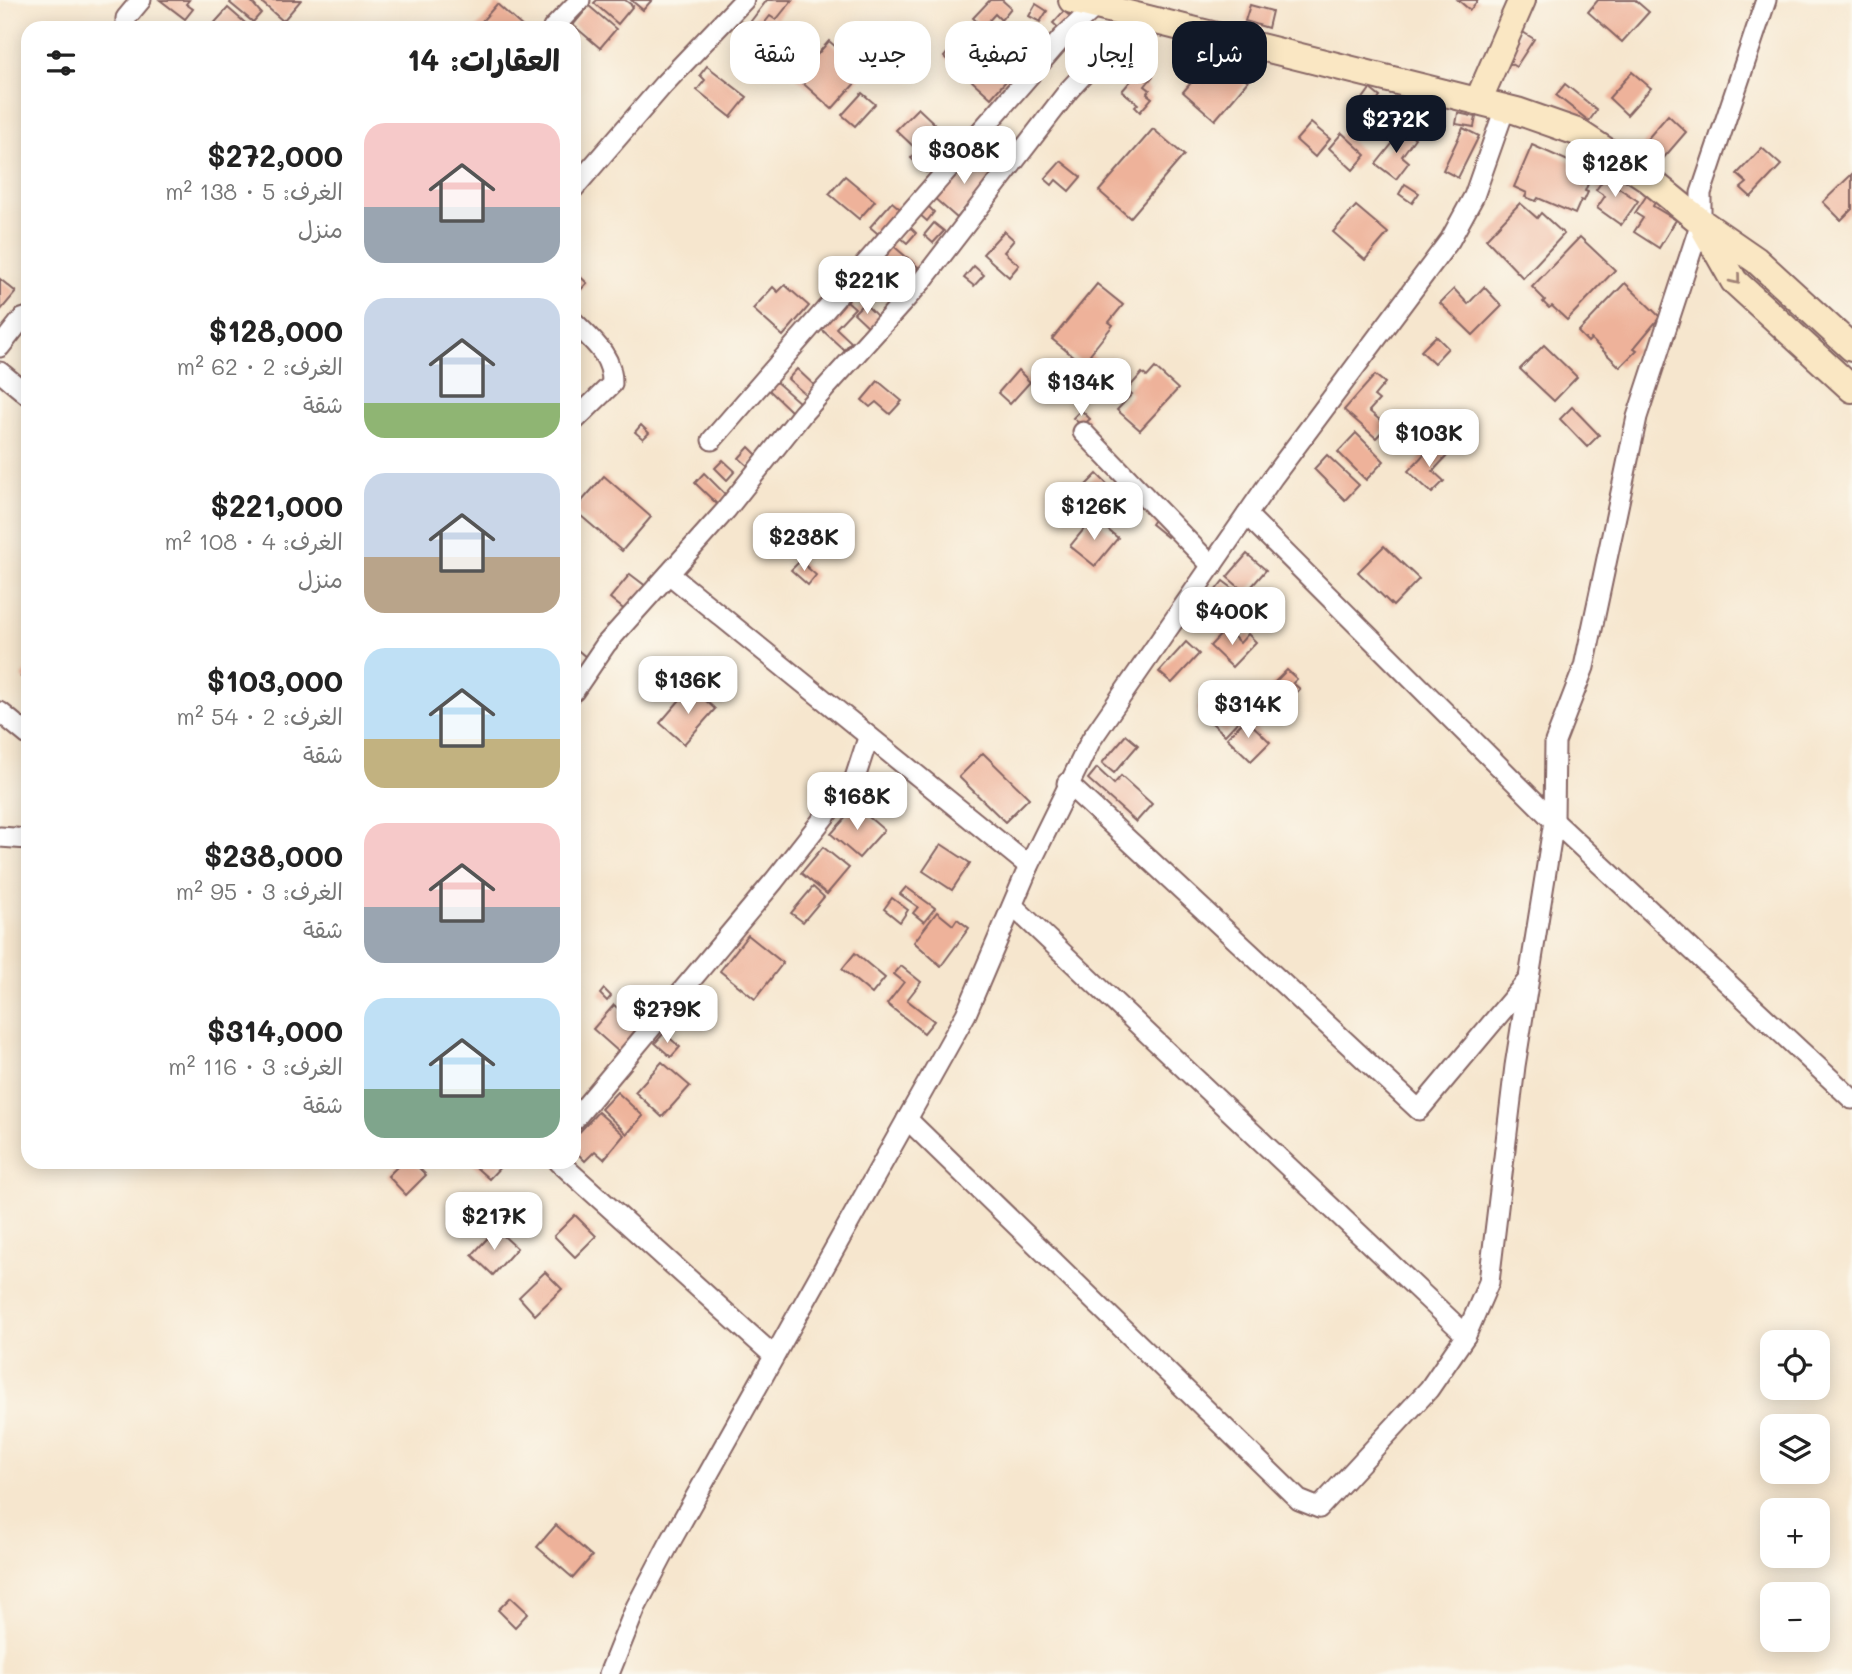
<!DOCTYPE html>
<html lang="ar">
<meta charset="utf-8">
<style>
:root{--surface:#fff;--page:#f2f2f2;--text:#222;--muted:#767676;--accent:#111827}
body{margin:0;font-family:Mali,"Playpen Sans Arabic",sans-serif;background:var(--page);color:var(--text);direction:rtl;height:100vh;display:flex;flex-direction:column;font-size:26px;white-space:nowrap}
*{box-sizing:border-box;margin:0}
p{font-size:23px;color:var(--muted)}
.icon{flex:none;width:38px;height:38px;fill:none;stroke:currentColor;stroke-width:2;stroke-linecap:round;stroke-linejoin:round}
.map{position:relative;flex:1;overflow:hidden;direction:ltr}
.side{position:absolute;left:21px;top:21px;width:560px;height:1148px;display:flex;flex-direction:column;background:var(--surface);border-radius:21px;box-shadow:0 4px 18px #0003;direction:rtl}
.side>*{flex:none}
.top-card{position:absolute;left:602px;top:21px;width:665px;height:63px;direction:rtl;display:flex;gap:14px}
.buttons{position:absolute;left:1760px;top:1330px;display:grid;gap:14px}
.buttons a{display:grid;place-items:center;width:70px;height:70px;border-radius:14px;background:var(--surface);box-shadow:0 4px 18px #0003;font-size:35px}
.price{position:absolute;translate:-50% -60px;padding:0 16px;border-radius:14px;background:#fff;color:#222;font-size:23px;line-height:46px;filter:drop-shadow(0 2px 4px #0008)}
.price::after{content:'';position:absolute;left:50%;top:42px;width:21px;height:16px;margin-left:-10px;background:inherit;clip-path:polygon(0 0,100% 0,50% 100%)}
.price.current{background:var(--accent);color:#fff}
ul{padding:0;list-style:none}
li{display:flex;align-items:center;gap:21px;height:175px;padding:0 21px}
li span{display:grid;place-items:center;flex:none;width:196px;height:140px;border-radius:21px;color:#555}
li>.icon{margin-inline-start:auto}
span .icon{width:84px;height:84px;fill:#fffc;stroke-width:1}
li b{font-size:30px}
h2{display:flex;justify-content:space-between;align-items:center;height:84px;padding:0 21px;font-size:30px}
.pill{padding:0 24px;border-radius:21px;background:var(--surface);box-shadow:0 4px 18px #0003;font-size:24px;line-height:63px}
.pill.current{background:var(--accent);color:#fff}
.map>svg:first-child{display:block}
.building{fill:#eeb29a}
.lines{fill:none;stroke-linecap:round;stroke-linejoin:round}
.street-casing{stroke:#866564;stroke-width:23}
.secondary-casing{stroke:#866564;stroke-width:30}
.street{stroke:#fff;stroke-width:19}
.secondary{stroke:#fae7c3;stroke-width:26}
.oneway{stroke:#a28377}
</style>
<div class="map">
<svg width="1852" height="1674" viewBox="0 0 1852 1674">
<rect width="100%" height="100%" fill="#fbf7ec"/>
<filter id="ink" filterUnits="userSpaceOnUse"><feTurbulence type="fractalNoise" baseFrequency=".0143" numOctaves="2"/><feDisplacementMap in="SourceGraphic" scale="14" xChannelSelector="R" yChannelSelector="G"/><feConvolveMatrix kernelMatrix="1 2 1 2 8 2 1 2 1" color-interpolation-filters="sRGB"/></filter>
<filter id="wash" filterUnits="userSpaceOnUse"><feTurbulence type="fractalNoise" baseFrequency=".00686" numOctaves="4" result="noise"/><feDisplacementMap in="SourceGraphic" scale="28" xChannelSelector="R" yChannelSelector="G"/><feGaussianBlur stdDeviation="1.57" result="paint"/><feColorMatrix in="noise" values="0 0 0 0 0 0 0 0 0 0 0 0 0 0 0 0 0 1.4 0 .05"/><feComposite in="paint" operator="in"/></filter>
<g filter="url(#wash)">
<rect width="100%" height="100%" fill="#f6e6ce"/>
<g id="blocks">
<!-- building -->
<g class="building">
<path d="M160,0H189L186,4L193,9L185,19Z"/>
<path d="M232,0H250L261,13L253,22L230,3Z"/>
<path d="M259,0H301L283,21Z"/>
<path d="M597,0H625L633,6L618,24L594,3Z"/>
<path d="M631,0H652L643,10Z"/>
<path d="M767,0H792L776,20L770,16L759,30L769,38L762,47L749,37L754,30L748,25Z"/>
<path d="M990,0H1002L1011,8L1001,20L995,14L983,27L973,18Z"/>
<path d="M1458,0H1478L1470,10Z"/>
<path d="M1598,0H1635L1649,12L1622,42L1588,12Z"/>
<path d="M497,4L524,28H476Z"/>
<path d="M1036,4L1047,11L1040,22L1029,16Z"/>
<path d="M1250,5L1272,11L1268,28L1245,21Z"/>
<path d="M589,6L616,29L600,48L573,25Z"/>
<path d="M228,8L251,28H210Z"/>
<path d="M1064,11L1073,19L1062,31L1053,23Z"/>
<path d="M971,25L979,32L968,45L981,57L965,76L944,57Z"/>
<path d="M1521,31L1534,39L1516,67L1503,59Z"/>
<path d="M829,41L865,72L832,109L797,78Z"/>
<path d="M907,48L918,57L900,80L889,71Z"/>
<path d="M1216,54L1248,81L1215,120L1183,92Z"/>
<path d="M994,56L1013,73L991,98L972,81Z"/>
<path d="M707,66L747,97L731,117L697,90L705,80L700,75Z"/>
<path d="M1143,67L1153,76L1145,86L1150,90L1147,94L1152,98L1140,112L1135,107L1138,104L1122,91Z"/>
<path d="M1632,72L1651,88L1627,115L1609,98Z"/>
<path d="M1565,84L1597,110L1589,121L1556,95Z"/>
<path d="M1370,89L1380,97L1372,108L1362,100Z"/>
<path d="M862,93L875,104L855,126L842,115Z"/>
<path d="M1428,101L1438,109L1424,126L1414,118Z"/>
<path d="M918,108L936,125L914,147L896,130Z"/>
<path d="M1458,113L1476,117L1474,127L1456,124Z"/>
<path d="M1668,115L1686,132L1661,161L1643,144Z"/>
<path d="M1311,123L1330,139L1315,157L1296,140Z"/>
<path d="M944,128L954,136L942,149L933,141Z"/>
<path d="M1463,128L1479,136L1458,178L1443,170Z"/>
<path d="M1153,129L1184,155L1130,218L1099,191Z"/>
<path d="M1404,129L1415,138L1402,156L1409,162L1396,179L1376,164Z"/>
<path d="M1342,133L1366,155L1353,170L1329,148Z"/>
<path d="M925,142L941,156L926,172L911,158Z"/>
<path d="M1532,145L1593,172L1585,191L1588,192L1584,201L1581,200L1575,214L1538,198L1536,201L1525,197L1527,193L1514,187Z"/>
<path d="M1762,148L1781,165L1751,197L1741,188L1747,183L1737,174Z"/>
<path d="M972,154L996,175L957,218L933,197Z"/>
<path d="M1061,161L1081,177L1069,191L1056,180L1052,185L1045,179Z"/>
<path d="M1611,169L1619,175L1613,184L1638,201L1621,225L1597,208L1605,196L1596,190Z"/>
<path d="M1852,174V209L1841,220L1823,202Z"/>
<path d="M845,176L875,201L859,219L829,194Z"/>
<path d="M1405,184L1419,193L1412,203L1399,194Z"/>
<path d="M1647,195L1656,200L1653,206L1676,220L1659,248L1634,232L1643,218L1635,213Z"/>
<path d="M892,202L905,213L883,238L870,227Z"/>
<path d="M1520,203L1537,218L1541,213L1564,234L1523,278L1486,239Z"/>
<path d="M927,205L934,212L927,221L919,214Z"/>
<path d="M1356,206L1388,233L1365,260L1333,232Z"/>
<path d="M934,223L944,231L933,243L924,235Z"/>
<path d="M910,227L916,233L907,243L900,237Z"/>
<path d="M1004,231L1014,240L1004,252L1019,265L1009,277L983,254Z"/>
<path d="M1580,237L1615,270L1567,320L1552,306L1549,308L1543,302L1545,300L1532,287Z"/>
<path d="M890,243L918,267L899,291L870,266Z"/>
<path d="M974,266L984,275L974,286L964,278Z"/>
<path d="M574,271L587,283L574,297Z"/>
<path d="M0,279L16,292L0,311Z"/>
<path d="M1625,283L1660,317L1634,348L1637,350L1620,367L1591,339L1588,342L1578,332Z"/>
<path d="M1097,284L1123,305L1109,322L1113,325L1090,354L1098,360L1090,370L1052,339Z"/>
<path d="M785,285L809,306L783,336L753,309L773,287L778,292Z"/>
<path d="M1484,287L1502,306L1473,335L1440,303L1454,289L1468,304Z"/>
<path d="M846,300L855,308L836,328L851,342L844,350L820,328Z"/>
<path d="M864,303L880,319L871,329L854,313Z"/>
<path d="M1436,336L1448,348L1434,363L1421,351Z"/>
<path d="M1544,345L1577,377L1554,401L1520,369Z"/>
<path d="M1155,368L1178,389L1140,430L1117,410L1132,394L1127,390L1142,373L1147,377Z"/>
<path d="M797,369L815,386L806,395L788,379Z"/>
<path d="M1018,370L1030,382L1010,404L998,393Z"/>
<path d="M1375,375L1385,383L1374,396L1379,400L1369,411L1387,426L1376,438L1344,410Z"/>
<path d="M775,381L800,403L792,412L768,389Z"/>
<path d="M878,381L902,401L890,414L876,402L870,407L862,400Z"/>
<path d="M1572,407L1599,435L1587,447L1560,419Z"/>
<path d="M1081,410L1090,419L1082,426L1073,418Z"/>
<path d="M641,425L649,433L643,439L635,432Z"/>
<path d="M1356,433L1384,461L1366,480L1338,452Z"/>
<path d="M1434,444L1447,456L1433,471L1444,481L1432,493L1408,471Z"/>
<path d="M749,447L758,456L748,466L739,458Z"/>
<path d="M1327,455L1359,485L1345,500L1314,469Z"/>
<path d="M723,460L735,471L727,480L715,468Z"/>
<path d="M704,473L726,495L717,504L695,483Z"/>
<path d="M1097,474L1112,489L1097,505L1082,489Z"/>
<path d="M604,476L651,517L622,551L574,510Z"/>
<path d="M1156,517L1172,530L1167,537L1151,524Z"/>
<path d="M1093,518L1118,538L1095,566L1070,546Z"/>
<path d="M1384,546L1419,579L1393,606L1358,572Z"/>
<path d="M1247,554L1266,570L1246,593L1227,577Z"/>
<path d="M800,561L816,575L808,585L791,570Z"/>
<path d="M630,574L647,587L627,612L610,598Z"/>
<path d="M1223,581L1235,590L1216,614L1204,605Z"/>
<path d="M1251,591L1266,604L1258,612L1244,599Z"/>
<path d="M1226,629L1240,643L1248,634L1256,642L1232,667L1210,646Z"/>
<path d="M1186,642L1199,654L1172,683L1159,672Z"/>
<path d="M574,647L587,658L574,674Z"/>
<path d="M28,669V683L21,677Z"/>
<path d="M1287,670L1297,679L1293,683L1300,689L1286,703L1290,707L1283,715L1263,694Z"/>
<path d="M691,687L715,709L684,744L660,723Z"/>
<path d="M1215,689L1244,715L1225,735L1197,709Z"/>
<path d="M1246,719L1270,742L1251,761L1227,738Z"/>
<path d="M1126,735L1138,745L1114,773L1102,763Z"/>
<path d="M983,753L1029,798L1005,822L959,777Z"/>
<path d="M1097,768L1114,784L1121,776L1152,804L1136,822L1088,779Z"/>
<path d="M856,806L884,830L859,858L831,834Z"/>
<path d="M941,844L970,863L952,890L923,871Z"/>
<path d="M823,847L849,868L827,894L801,873Z"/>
<path d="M813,887L824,897L803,922L791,913Z"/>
<path d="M906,887L935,908L924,922L913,913L918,907L900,894Z"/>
<path d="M892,898L908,910L900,922L884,909Z"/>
<path d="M937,912L953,925L957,919L969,928L941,966L914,942Z"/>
<path d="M748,935L783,963L755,999L720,971Z"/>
<path d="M855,953L885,978L872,994L842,969Z"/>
<path d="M901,966L921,982L907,1000L934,1021L924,1033L887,1004L904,982L894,974Z"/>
<path d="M604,989L611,996L607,1001L600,994Z"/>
<path d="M614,1005L640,1027L619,1052L593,1029Z"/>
<path d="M664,1033L680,1047L671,1057L655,1043Z"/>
<path d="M662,1062L690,1086L662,1117L635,1092Z"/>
<path d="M617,1092L643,1116L627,1134L601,1109Z"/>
<path d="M598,1112L624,1135L604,1159L595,1151L585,1161L574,1150V1138Z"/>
<path d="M402,1162H413L426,1175L406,1195L388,1176Z"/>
<path d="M470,1162H505L489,1179Z"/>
<path d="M575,1215L596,1236L575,1257L554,1236Z"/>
<path d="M496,1229L517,1248L493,1275L472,1255Z"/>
<path d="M545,1272L562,1289L535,1315L519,1297Z"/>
<path d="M556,1525L592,1556L573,1578L537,1547Z"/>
<path d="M511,1597L528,1613L515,1627L498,1610Z"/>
</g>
</g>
</g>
<g filter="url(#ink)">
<use href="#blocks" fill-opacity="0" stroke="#866564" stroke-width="2"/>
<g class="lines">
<!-- street casing -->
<g class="street-casing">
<g id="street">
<path d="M126,28V18L141,0"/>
<path d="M553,28L580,0"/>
<path d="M982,130L1015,157"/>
<path d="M574,188L663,85L744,0"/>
<path d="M574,322C593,341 613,356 612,384L574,421"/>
<path d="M0,347L22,319L28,317"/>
<path d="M0,372L28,395"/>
<path d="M1083,432L1212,566"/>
<path d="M712,440L1062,38L1096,6"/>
<path d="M1247,515L1554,821L1852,1099"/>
<path d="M669,574L1029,866"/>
<path d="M574,691L606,644L726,510L803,413L922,281L1069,90L1138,16"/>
<path d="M0,712L28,735"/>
<path d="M1067,783L1419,1110L1528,980"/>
<path d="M0,837L28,839"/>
<path d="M1013,906L1466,1335"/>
<path d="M907,1119L1299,1500L1319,1508L1429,1389L1466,1335L1489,1282L1515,1066L1554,821L1555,742L1584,667L1637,417L1701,222V193L1766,0"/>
<path d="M574,1120L774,881L855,778L868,738"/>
<path d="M559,1162L774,1356"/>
<path d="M609,1674L636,1607L668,1546L966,1014L1029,866L1091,740L1273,477L1450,240L1474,196L1505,108"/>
</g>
</g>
<!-- secondary casing -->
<g class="secondary-casing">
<g id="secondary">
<path d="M1072,0L1517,111L1577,132L1647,178L1701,222L1756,260L1852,348"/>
<path d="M1478,101L1522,0"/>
<path d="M1705,230L1734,281L1852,389"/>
</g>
</g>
<!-- street -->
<use href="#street" class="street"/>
<!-- secondary -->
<use href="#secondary" class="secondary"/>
</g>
<!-- one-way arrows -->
<defs><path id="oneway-chevron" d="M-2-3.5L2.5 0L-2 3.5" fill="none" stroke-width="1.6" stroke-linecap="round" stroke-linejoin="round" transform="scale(1.75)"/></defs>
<use class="oneway" href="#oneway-chevron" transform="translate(1736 280) rotate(51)"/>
</g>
</svg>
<div class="buttons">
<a><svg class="icon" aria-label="locate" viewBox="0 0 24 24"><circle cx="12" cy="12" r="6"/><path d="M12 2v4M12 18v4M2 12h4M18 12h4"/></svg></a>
<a><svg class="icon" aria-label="layers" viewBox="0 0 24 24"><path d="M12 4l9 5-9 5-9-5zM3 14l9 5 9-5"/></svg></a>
<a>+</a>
<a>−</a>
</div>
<b class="price current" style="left:1396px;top:155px">$272K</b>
<b class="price" style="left:964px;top:186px">$308K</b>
<b class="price" style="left:1615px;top:199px">$128K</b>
<b class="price" style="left:867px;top:316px">$221K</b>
<b class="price" style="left:1081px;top:418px">$134K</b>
<b class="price" style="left:1429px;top:469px">$103K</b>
<b class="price" style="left:1094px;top:542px">$126K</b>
<b class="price" style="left:804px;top:573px">$238K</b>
<b class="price" style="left:1232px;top:647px">$400K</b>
<b class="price" style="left:688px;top:716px">$136K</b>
<b class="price" style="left:1248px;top:740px">$314K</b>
<b class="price" style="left:857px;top:832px">$168K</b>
<b class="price" style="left:667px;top:1045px">$279K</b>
<b class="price" style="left:494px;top:1252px">$217K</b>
<div class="top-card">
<a class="pill current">شراء</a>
<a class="pill">إيجار</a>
<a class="pill">تصفية</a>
<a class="pill">جديد</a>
<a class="pill">شقة</a>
</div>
<section class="side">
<h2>العقارات: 14<svg class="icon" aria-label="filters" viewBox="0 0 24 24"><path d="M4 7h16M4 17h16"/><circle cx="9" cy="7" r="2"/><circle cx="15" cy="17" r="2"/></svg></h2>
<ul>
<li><span style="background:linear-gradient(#f6c9c9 60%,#9aa5b1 0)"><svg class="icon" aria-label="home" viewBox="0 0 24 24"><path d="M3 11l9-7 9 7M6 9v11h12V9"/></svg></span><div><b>$272,000</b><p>الغرف: 5 · 138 m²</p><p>منزل</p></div></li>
<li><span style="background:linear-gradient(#c9d6e8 75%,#8fb573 0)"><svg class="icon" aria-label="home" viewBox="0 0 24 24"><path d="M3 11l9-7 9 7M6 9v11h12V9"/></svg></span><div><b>$128,000</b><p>الغرف: 2 · 62 m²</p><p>شقة</p></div></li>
<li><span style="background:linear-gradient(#c9d6e8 60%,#b9a48a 0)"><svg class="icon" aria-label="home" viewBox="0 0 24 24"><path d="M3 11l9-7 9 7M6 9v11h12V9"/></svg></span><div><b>$221,000</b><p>الغرف: 4 · 108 m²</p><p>منزل</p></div></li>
<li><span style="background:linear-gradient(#bfe0f5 65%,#c2b280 0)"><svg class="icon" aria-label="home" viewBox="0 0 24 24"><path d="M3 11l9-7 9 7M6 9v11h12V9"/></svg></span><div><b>$103,000</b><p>الغرف: 2 · 54 m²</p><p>شقة</p></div></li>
<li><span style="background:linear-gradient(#f6c9c9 60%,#9aa5b1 0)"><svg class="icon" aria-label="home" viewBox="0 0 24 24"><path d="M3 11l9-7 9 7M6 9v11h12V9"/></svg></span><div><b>$238,000</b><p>الغرف: 3 · 95 m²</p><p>شقة</p></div></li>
<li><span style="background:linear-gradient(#bfe0f5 65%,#7fa58c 0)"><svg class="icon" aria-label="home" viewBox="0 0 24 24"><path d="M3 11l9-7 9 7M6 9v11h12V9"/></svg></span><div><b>$314,000</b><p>الغرف: 3 · 116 m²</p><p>شقة</p></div></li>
</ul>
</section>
</div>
